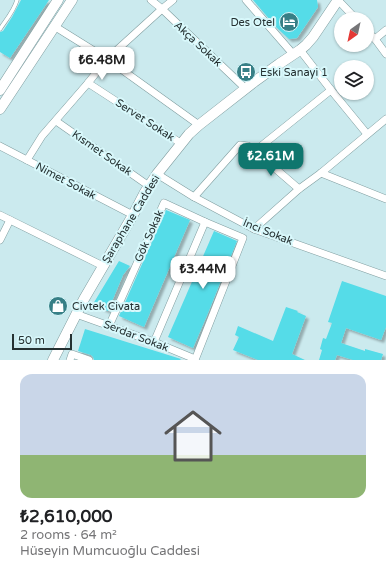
<!DOCTYPE html>
<meta charset="utf-8">
<style>
:root{--surface:#fff;--page:#f2f2f2;--text:#202124;--muted:#757577;--line:#e0e0e0;--accent:#0f766e}
body{margin:0;font-family:"Varela Round",sans-serif;background:var(--page);color:var(--text);height:100vh;display:flex;flex-direction:column;font-size:15px;white-space:nowrap}
*{box-sizing:border-box;margin:0}
p{font-size:13px;color:var(--muted)}
.icon{flex:none;width:22px;height:22px;fill:none;stroke:currentColor;stroke-width:2;stroke-linecap:round;stroke-linejoin:round}
.map{position:relative;height:360px;overflow:hidden}
.details{display:flex;flex-direction:column;background:var(--surface);flex:1}
.details>*{flex:none}
.needle{width:26px;rotate:213deg}
.buttons{position:absolute;left:334px;top:12px;display:grid;gap:8px}
.buttons a{display:grid;place-items:center;width:40px;height:40px;border-radius:50%;background:var(--surface);box-shadow:0 1px 3px #0004;font-size:20px}
.scale{position:absolute;left:12px;bottom:10px;width:60px;box-sizing:border-box;padding-left:4px;border:2px solid #253132;border-top:0;font-size:11px;line-height:14px;white-space:nowrap;color:#253132;-webkit-text-stroke:3px #d8f8fb;paint-order:stroke}
.price{position:absolute;translate:-50% -34px;padding:0 9px;border-radius:8px;background:#fff;color:#222;font-size:13px;line-height:26px;filter:drop-shadow(0 1px 2px #0008)}
.price::after{content:'';position:absolute;left:50%;top:24px;width:12px;height:9px;margin-left:-6px;background:inherit;clip-path:polygon(0 0,100% 0,50% 100%)}
.price.on{background:var(--accent);color:#fff}
ul{padding:0;list-style:none}
li{display:grid;align-content:center;gap:8px;height:212px;padding:0 20px}
li+li{border-top:1px solid var(--line)}
li span{display:grid;place-items:center;height:124px;border-radius:12px;color:#555}
li>.icon{margin-inline-start:auto}
span .icon{width:72px;height:72px;fill:#fffc;stroke-width:1}
li b{font-size:17px}
.map>svg:first-child{display:block}
.building{fill:#54dce8;filter:url(#shadow)}
.lines{fill:none;stroke-linecap:round;stroke-linejoin:round}
.lane-casing{stroke:#809ea0;stroke-width:4.5}
.street-casing{stroke:#809ea0;stroke-width:8}
.secondary-casing{stroke:#809ea0;stroke-width:11}
.lane{stroke:#fff;stroke-width:3.5}
.street{stroke:#fff;stroke-width:7}
.secondary{stroke:#fff;stroke-width:10}
.labels{text-anchor:middle;dominant-baseline:central;stroke-width:4;stroke-linejoin:round;paint-order:stroke}
.poi-label{font-size:11px;fill:#253132;stroke:#d8f8fb;text-anchor:start}
.street-label{font-size:11px;fill:#253132;stroke:#d8f8fb}
</style>
<div class="map">
<svg width="386" height="360" viewBox="0 0 386 360">
<defs>
<filter id="shadow"><feDropShadow dx="3" dy="3" stdDeviation="1" flood-color="#0004"/></filter>
</defs>
<rect width="100%" height="100%" fill="#cbeaee"/>
<!-- building -->
<g class="building">
<path d="M21,0H49L10,58L0,52V32L3,31L12,17Z"/>
<path d="M253,0H317L318,7L297,38L289,39L277,28Z"/>
<path d="M166,210L190,220L144,327L119,316Z"/>
<path d="M214,231L237,241L208,313L193,348L168,337Z"/>
<path d="M119,261L130,266L123,275L108,311L93,304Z"/>
<path d="M342,281L386,296V327L381,340L346,328L341,343L365,351V349L383,354L381,360H353L337,355L335,360H319L322,350L320,349L323,338L326,339L332,323L328,322Z"/>
<path d="M286,307L298,311L297,312L306,316L292,354L305,360H258L233,350L239,337L235,335L238,326L273,341Z"/>
<path d="M85,329L181,359L180,360H94L93,357L91,355L78,351Z"/>
</g>
<g class="lines">
<!-- lane casing -->
<g class="lane-casing">
<path id="lane" d="M0,29C6,20 14,11 17,0"/>
</g>
<!-- street casing -->
<g class="street-casing">
<g id="street">
<path d="M151,0L162,9L245,88"/>
<path d="M246,0L293,54"/>
<path d="M338,0L356,19"/>
<path d="M54,26L107,59L199,125"/>
<path d="M367,31L375,39L386,54"/>
<path d="M375,39L386,30"/>
<path d="M300,50L331,90"/>
<path d="M88,83L182,144"/>
<path d="M56,121L149,186"/>
<path d="M0,146L133,215"/>
<path d="M255,151L299,189"/>
<path d="M27,160L42,136L88,83L107,59L162,9L173,0"/>
<path d="M321,173L386,199"/>
<path d="M157,174L194,197L254,229L386,276"/>
<path d="M194,197L240,145L248,146L255,151L331,90L367,134"/>
<path d="M0,215L103,266"/>
<path d="M254,229L299,189L321,173L386,119"/>
<path d="M0,240L10,220"/>
<path d="M76,314L154,342L195,359"/>
<path d="M109,326L164,203L205,222L243,238L195,360"/>
<path d="M154,342L205,222"/>
<path d="M70,360L72,354L89,360"/>
</g>
</g>
<!-- secondary casing -->
<g class="secondary-casing">
<g id="secondary">
<path d="M0,90L58,0"/>
<path d="M0,109L72,0"/>
<path d="M53,360L84,299L133,215L145,192L157,174L189,134L199,125L254,82L279,64L300,50L306,45L313,37L338,0"/>
</g>
</g>
<!-- lane -->
<use href="#lane" class="lane"/>
<!-- street -->
<use href="#street" class="street"/>
<!-- secondary -->
<use href="#secondary" class="secondary"/>
</g>
<!-- icons -->
<defs>
<g id="hotel-disc" transform="scale(1)"><circle r="9.5" fill="#377f86" stroke="#d8f8fb"/><path d="M-6-4.5h1.5V1H6V5H4.5V3h-9V5H-6ZM-4 0a1.8 1.8 0 1 1 3.6 0ZM.5 0V-2.5h3Q6-2.5 6 0Z" fill="#fff"/></g>
<g id="bus-disc" transform="scale(1)"><circle r="9.5" fill="#377f86" stroke="#d8f8fb"/><path d="M-5-6H5V4H4V6H2V4H-2V6H-4V4H-5ZM-3.5-4V0h7V-4ZM-3.5 1.2v1.5H-2V1.2ZM2 1.2v1.5H3.5V1.2Z" fill="#fff"/></g>
<g id="shop-disc" transform="scale(1)"><circle r="9.5" fill="#377f86" stroke="#d8f8fb"/><path d="M-5-2.5h2.3a2.7 3.5 0 0 1 5.4 0H5L5.5 6h-11ZM-1.5-2.5h3a1.5 2.3 0 0 0-3 0Z" fill="#fff"/></g>
</defs>
<g fill-rule="evenodd">
<use href="#hotel-disc" x="289" y="22"/>
<use href="#bus-disc" x="246" y="72"/>
<use href="#shop-disc" x="58" y="306"/>
</g>
<g class="labels">
<!-- poi labels -->
<g class="poi-label">
<text x="275" y="22" text-anchor="end">Des Otel</text>
<text x="260" y="72">Eski Sanayi 1</text>
<text x="72" y="306">Civtek Civata</text>
</g>
<!-- street labels -->
<g class="street-label">
<text transform="translate(198 44) rotate(43)">Akça Sokak</text>
<text transform="translate(145 120) rotate(33)">Servet Sokak</text>
<text transform="translate(102 153) rotate(35)">Kısmet Sokak</text>
<text transform="translate(66 181) rotate(28)">Nimet Sokak</text>
<text transform="translate(131 219) rotate(-59)">Şaraphane Caddesi</text>
<text transform="translate(268 232) rotate(22)">İnci Sokak</text>
<text transform="translate(149 236) rotate(-66)">Gök Sokak</text>
<text transform="translate(136 336) rotate(21)">Serdar Sokak</text>
</g>
</g>
</svg>
<div class="buttons">
<a><svg class="needle" viewBox="-14 -14 28 28"><path d="M0-13l5 13h-10z" fill="#e53935"/><path d="M0 13l5-13h-10z" fill="#757577"/></svg></a>
<a><svg class="icon" aria-label="layers" viewBox="0 0 24 24"><path d="M12 4l9 5-9 5-9-5zM3 14l9 5 9-5"/></svg></a>
</div>
<div class="scale">50 m</div>
<b class="price" style="left:102px;top:81px">₺6.48M</b>
<b class="price on" style="left:271px;top:177px">₺2.61M</b>
<b class="price" style="left:203px;top:290px">₺3.44M</b>
</div>
<section class="details">
<ul>
<li><span style="background:linear-gradient(#c9d6e8 65%,#8fb573 0)"><svg class="icon" aria-label="home" viewBox="0 0 24 24"><path d="M3 11l9-7 9 7M6 9v11h12V9"/></svg></span><div><b>₺2,610,000</b><p>2 rooms · 64 m²</p><p>Hüseyin Mumcuoğlu Caddesi</p></div></li>
</ul>
</section>
